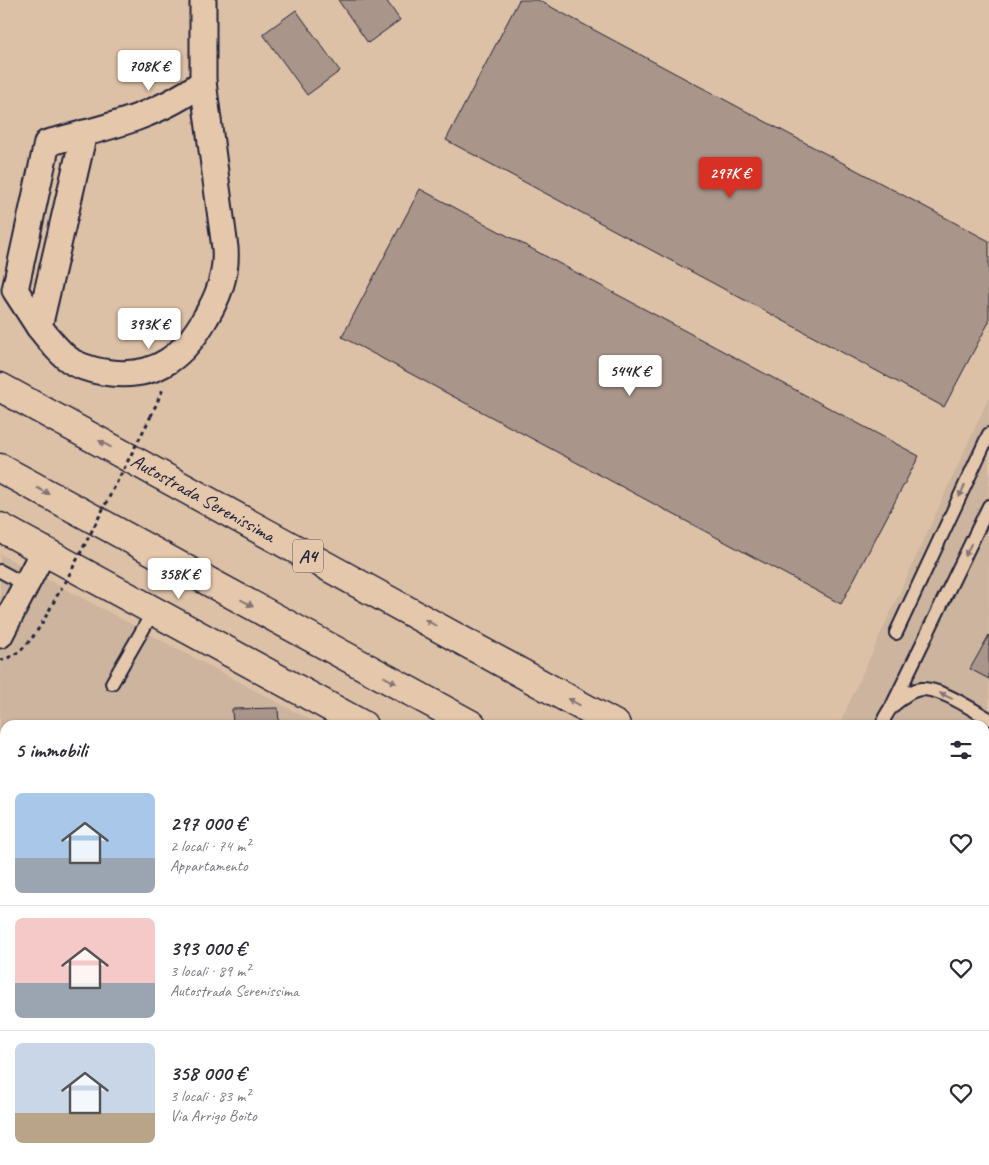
<!DOCTYPE html>
<html lang="it">
<meta charset="utf-8">
<style>
:root{--surface:#fff;--page:#f7f7f7;--text:#2b2b33;--muted:#7c7c81;--line:#e1e1e2;--accent:#d93025}
body{margin:0;font-family:Caveat,sans-serif;background:var(--page);color:var(--text);height:100vh;display:flex;flex-direction:column;font-size:19px;white-space:nowrap}
*{box-sizing:border-box;margin:0}
p{font-size:16px;color:var(--muted)}
.icon{flex:none;width:28px;height:28px;fill:none;stroke:currentColor;stroke-width:2;stroke-linecap:round;stroke-linejoin:round}
.map{position:relative;flex:1;overflow:hidden}
.panel{position:absolute;left:0px;top:720px;width:990px;height:445px;display:flex;flex-direction:column;background:var(--surface);border-radius:15px 15px 0 0;box-shadow:0 1px 4px #0004}
.panel>*{flex:none}
.price{position:absolute;translate:-50% -42px;padding:0 11px;border-radius:5px;background:#fff;color:#222;font-size:16px;line-height:32px;filter:drop-shadow(0 1px 2px #0008)}
.price::after{content:'';position:absolute;left:50%;top:30px;width:15px;height:11px;margin-left:-8px;background:inherit;clip-path:polygon(0 0,100% 0,50% 100%)}
.price.active{background:var(--accent);color:#fff}
ul{padding:0;list-style:none}
li{display:flex;align-items:center;gap:15px;height:125px;padding:0 15px}
li+li{border-top:1px solid var(--line)}
li span{display:grid;place-items:center;flex:none;width:140px;height:100px;border-radius:8px;color:#555}
li>.icon{margin-inline-start:auto}
span .icon{width:60px;height:60px;fill:#fffc;stroke-width:1}
li b{font-size:21px}
h2{display:flex;justify-content:space-between;align-items:center;height:60px;padding:0 15px;font-size:21px}
.map>svg:first-child{display:block}
.built{fill:#cdb49e}
.building{fill:#a99589;stroke:#22223b}
.lines{fill:none;stroke-linecap:round;stroke-linejoin:round}
.service-casing{stroke:#22223b;stroke-width:16}
.minor-casing{stroke:#22223b;stroke-width:29}
.tertiary-casing{stroke:#22223b;stroke-width:31}
.motorway-casing{stroke:#22223b;stroke-width:31}
.path{stroke:#22223b;stroke-width:3;stroke-dasharray:4 4;stroke-linecap:butt}
.service{stroke:#e5c8ac;stroke-width:12}
.minor{stroke:#e5c8ac;stroke-width:25}
.tertiary{stroke:#e5c8ac;stroke-width:28}
.motorway{stroke:#e5c8ac;stroke-width:28}
.path-bridge{stroke:#22223b;stroke-width:3;stroke-dasharray:4 4;stroke-linecap:butt}
.oneway{fill:#847574}
.labels{text-anchor:middle;dominant-baseline:central;stroke-width:4.5;stroke-linejoin:round;paint-order:stroke}
.shield{fill:#e5c8ac;stroke:#5c545d;stroke-width:1}
.shield-label{font-size:19px;font-weight:bold;fill:#22223b}
.street-label{font-size:20px;fill:#22223b;stroke:#e5c8ac}
</style>
<div class="map">
<svg width="989" height="1165" viewBox="0 0 989 1165">
<rect width="100%" height="100%" fill="#ddc1a7"/>
<filter id="ink" filterUnits="userSpaceOnUse"><feTurbulence type="fractalNoise" baseFrequency=".02" numOctaves="2"/><feDisplacementMap in="SourceGraphic" scale="10" xChannelSelector="R" yChannelSelector="G"/><feConvolveMatrix kernelMatrix="1 2 1 2 8 2 1 2 1" color-interpolation-filters="sRGB"/></filter>
<g filter="url(#ink)">
<!-- built -->
<g class="built">
<path d="M989,397V853L985,851V725H839Z"/>
<path d="M0,554L320,725H5V1160H985V1092L989,1094V1165H0Z"/>
</g>
<!-- building -->
<g class="building">
<path d="M338,0H386L400,20L368,43Z"/>
<path d="M519,0H538L989,241V322L944,407L446,140Z"/>
<path d="M296,10L340,71L307,95L263,34Z"/>
<path d="M420,189L919,456L841,604L342,337Z"/>
<path d="M989,635V679L970,669Z"/>
<path d="M278,708L279,725H233L232,709Z"/>
</g>
<g class="lines">
<!-- service casing -->
<g class="service-casing">
<g id="service">
<path d="M0,571L26,585"/>
<path d="M896,633L989,434"/>
<path d="M112,683L154,610"/>
<path d="M893,704L989,506"/>
<path d="M882,725C885,714 891,706 900,700C905,695 913,690 921,689C941,688 971,709 989,719"/>
<path d="M985,816L989,818"/>
<path d="M395,1160L404,1165"/>
<path d="M698,1165L701,1160"/>
</g>
</g>
<!-- minor casing -->
<g class="minor-casing">
<g id="minor">
<path d="M84,133L39,327C49,339 60,355 74,363C85,368 99,372 111,373C157,378 184,356 206,317C219,296 227,273 225,248L203,82"/>
<path d="M39,327L15,290L47,143C101,129 158,117 203,82V0"/>
<path d="M0,635L44,550"/>
<path d="M761,1165L764,1160"/>
</g>
</g>
<!-- tertiary casing -->
<g class="tertiary-casing">
<g id="tertiary">
<path d="M0,527L363,725"/>
<path d="M985,1065L989,1067"/>
</g>
</g>
<!-- motorway casing -->
<g class="motorway-casing">
<g id="motorway">
<path d="M0,387L616,725"/>
<path d="M0,468L472,725"/>
<path d="M985,927L989,929"/>
<path d="M985,1004L989,1006"/>
</g>
</g>
<!-- path -->
<g class="path">
<path d="M151,416L163,389"/>
<path d="M0,660C31,655 47,612 62,587"/>
</g>
<!-- service -->
<use href="#service" class="service"/>
<!-- minor -->
<use href="#minor" class="minor"/>
<!-- tertiary -->
<use href="#tertiary" class="tertiary"/>
<!-- motorway -->
<use href="#motorway" class="motorway"/>
<!-- path-bridge -->
<path class="path-bridge" d="M65,583L151,416"/>
</g>
<!-- one-way arrows -->
<defs><path id="oneway-solid" d="M-6-.8H1V-3.2L6.5 0L1 3.2V.8H-6Z" transform="scale(1.25)"/></defs>
<g class="oneway">
<use href="#oneway-solid" transform="translate(105 444) rotate(-151)"/>
<use href="#oneway-solid" transform="translate(43 491) rotate(29)"/>
<use href="#oneway-solid" transform="translate(962 491) rotate(115)"/>
<use href="#oneway-solid" transform="translate(968 550) rotate(116)"/>
<use href="#oneway-solid" transform="translate(247 603) rotate(29)"/>
<use href="#oneway-solid" transform="translate(431 623) rotate(-151)"/>
<use href="#oneway-solid" transform="translate(390 680) rotate(29)"/>
<use href="#oneway-solid" transform="translate(946 696) rotate(-155)"/>
<use href="#oneway-solid" transform="translate(574 702) rotate(-151)"/>
</g>
</g>
<g class="labels">
<!-- shield labels -->
<rect class="shield" x="293" y="539.5" width="30" height="33" rx="4"/>
<g class="shield-label">
<text x="308" y="556">A4</text>
</g>
<!-- street labels -->
<g class="street-label">
<text transform="translate(203 498) rotate(29)">Autostrada Serenissima</text>
</g>
</g>
</svg>
<b class="price" style="left:149px;top:92px">708K €</b>
<b class="price active" style="left:730px;top:199px">297K €</b>
<b class="price" style="left:149px;top:350px">393K €</b>
<b class="price" style="left:630px;top:397px">544K €</b>
<b class="price" style="left:179px;top:600px">358K €</b>
<section class="panel">
<h2>5 immobili<svg class="icon" aria-label="filters" viewBox="0 0 24 24"><path d="M4 7h16M4 17h16"/><circle cx="9" cy="7" r="2"/><circle cx="15" cy="17" r="2"/></svg></h2>
<ul>
<li><span style="background:linear-gradient(#a9c7e8 65%,#9aa5b1 0)"><svg class="icon" aria-label="home" viewBox="0 0 24 24"><path d="M3 11l9-7 9 7M6 9v11h12V9"/></svg></span><div><b>297 000 €</b><p>2 locali · 74 m²</p><p>Appartamento</p></div><svg class="icon" aria-label="heart" viewBox="0 0 24 24"><path d="M12 20l-8-8c-3-5 5-10 8-4 3-6 11-1 8 4z"/></svg></li>
<li><span style="background:linear-gradient(#f6c9c9 65%,#9aa5b1 0)"><svg class="icon" aria-label="home" viewBox="0 0 24 24"><path d="M3 11l9-7 9 7M6 9v11h12V9"/></svg></span><div><b>393 000 €</b><p>3 locali · 89 m²</p><p>Autostrada Serenissima</p></div><svg class="icon" aria-label="heart" viewBox="0 0 24 24"><path d="M12 20l-8-8c-3-5 5-10 8-4 3-6 11-1 8 4z"/></svg></li>
<li><span style="background:linear-gradient(#c9d6e8 70%,#b9a48a 0)"><svg class="icon" aria-label="home" viewBox="0 0 24 24"><path d="M3 11l9-7 9 7M6 9v11h12V9"/></svg></span><div><b>358 000 €</b><p>3 locali · 83 m²</p><p>Via Arrigo Boito</p></div><svg class="icon" aria-label="heart" viewBox="0 0 24 24"><path d="M12 20l-8-8c-3-5 5-10 8-4 3-6 11-1 8 4z"/></svg></li>
</ul>
</section>
</div>
